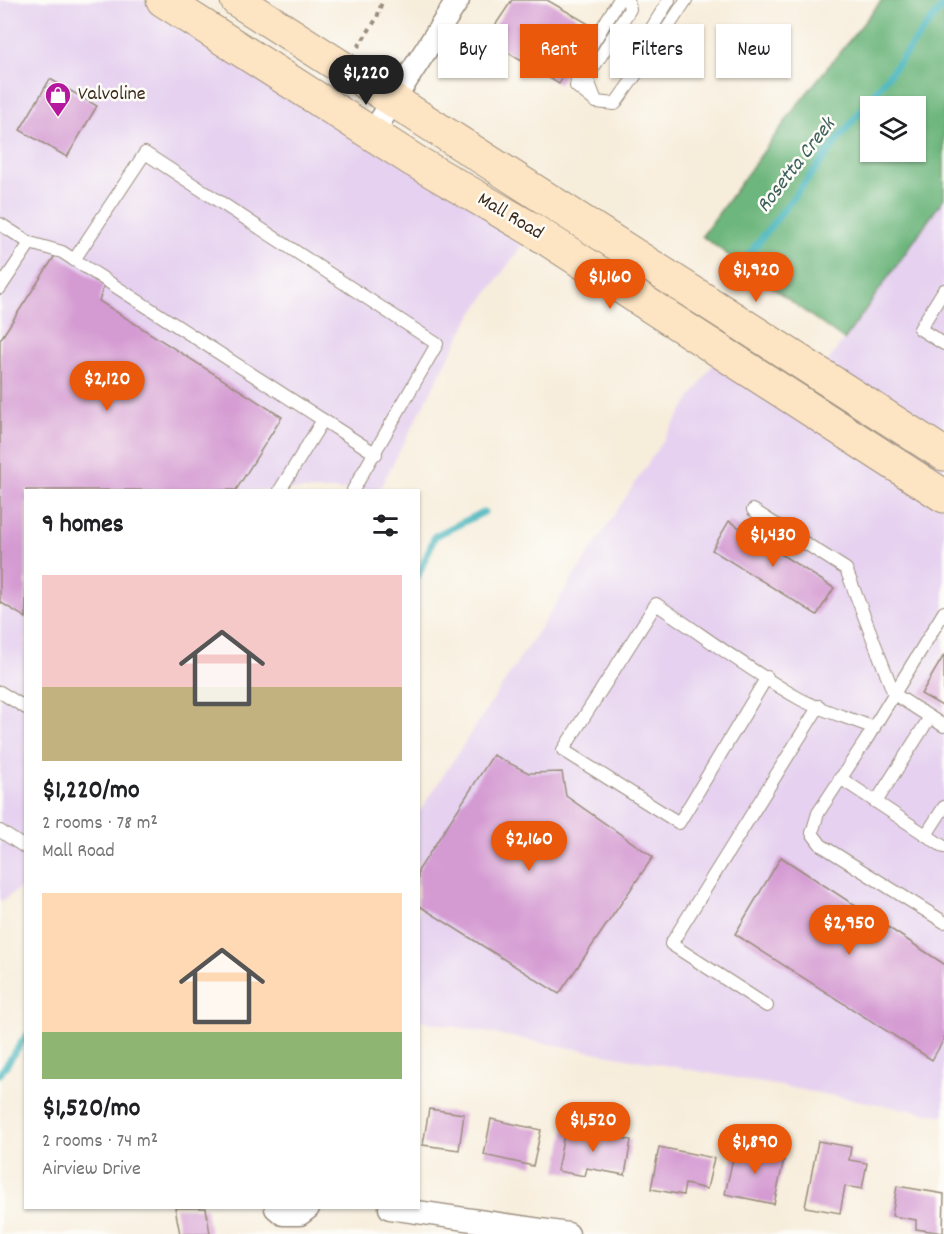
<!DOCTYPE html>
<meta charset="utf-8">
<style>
:root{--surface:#fff;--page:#f2f2f2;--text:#202124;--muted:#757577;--accent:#ea580c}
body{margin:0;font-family:Dekko,sans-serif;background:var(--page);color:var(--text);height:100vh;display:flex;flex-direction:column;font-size:22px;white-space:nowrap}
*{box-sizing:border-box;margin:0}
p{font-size:20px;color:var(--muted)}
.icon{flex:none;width:33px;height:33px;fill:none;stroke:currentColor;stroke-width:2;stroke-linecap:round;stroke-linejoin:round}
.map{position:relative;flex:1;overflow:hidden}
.drawer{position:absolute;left:24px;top:489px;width:396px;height:720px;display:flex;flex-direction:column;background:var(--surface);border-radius:0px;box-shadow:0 2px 4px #0004}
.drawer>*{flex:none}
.banner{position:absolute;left:438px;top:24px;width:416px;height:54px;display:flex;gap:12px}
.controls{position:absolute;left:860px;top:96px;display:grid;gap:12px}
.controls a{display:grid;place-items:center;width:66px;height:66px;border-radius:0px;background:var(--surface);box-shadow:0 2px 4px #0004;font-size:30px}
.price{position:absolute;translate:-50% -51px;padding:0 14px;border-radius:21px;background:var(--accent);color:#fff;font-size:20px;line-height:39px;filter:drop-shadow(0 2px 3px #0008)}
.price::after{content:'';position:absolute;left:50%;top:36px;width:18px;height:14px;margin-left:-9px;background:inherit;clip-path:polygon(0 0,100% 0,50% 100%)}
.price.selected{background:#222;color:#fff}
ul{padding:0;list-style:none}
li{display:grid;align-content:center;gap:12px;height:318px;padding:0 18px}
li span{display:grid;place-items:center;height:186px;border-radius:0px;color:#555}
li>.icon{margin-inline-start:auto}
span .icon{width:108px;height:108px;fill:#fffc;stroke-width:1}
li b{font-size:26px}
h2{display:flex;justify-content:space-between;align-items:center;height:72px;padding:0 18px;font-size:26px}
.tag{padding:0 21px;border-radius:0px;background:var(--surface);box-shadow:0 2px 4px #0004;font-size:21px;line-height:54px}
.tag.selected{background:var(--accent);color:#fff}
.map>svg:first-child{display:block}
.built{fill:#e6d2f0}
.forest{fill:#6db67d;stroke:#54704e;stroke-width:1.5;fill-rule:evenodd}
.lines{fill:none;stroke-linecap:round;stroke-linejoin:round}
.stream{stroke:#43b3bb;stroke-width:7}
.building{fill:#d49ad2}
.service-casing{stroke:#998c7c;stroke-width:14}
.minor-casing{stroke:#998c7c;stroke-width:25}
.secondary-casing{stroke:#998c7c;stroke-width:35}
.path{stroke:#998c7c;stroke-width:4;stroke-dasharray:4.5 4.5;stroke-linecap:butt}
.service{stroke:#fff;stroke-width:12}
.minor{stroke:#fff;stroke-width:22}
.secondary{stroke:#fde5c4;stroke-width:33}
.labels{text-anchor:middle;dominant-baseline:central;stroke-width:5;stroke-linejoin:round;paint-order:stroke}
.poi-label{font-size:20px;fill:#3b2a1e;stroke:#fdfcf7;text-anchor:start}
.street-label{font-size:20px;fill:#3b2a1e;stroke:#fdfcf7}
.water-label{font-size:21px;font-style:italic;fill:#3e615d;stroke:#fdfcf7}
</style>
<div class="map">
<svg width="944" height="1234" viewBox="0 0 944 1234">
<rect width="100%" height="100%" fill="#fdfcf7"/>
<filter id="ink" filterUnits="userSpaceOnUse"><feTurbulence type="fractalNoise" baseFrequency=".0167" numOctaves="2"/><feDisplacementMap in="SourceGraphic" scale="12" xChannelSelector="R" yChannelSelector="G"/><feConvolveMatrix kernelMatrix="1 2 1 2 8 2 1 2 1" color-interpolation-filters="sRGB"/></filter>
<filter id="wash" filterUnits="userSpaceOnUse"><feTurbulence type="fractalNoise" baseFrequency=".008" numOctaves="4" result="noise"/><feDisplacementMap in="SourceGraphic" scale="24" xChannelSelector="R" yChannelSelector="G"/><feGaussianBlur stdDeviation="1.35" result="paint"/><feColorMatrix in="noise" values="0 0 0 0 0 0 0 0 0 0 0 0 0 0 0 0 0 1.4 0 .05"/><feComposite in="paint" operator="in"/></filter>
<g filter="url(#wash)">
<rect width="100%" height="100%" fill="#f7eddb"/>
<!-- built -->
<g class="built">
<path d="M0,0H163L533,230L469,319L379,490H26L25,885L0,902Z"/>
<path d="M944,198V1116L419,1020L418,814L740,323L820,373Z"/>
</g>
<!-- forest -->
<path class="forest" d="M882,0H944V198L844,340L702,236L798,104ZM870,106H915V152H870Z"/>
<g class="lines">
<!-- stream -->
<g class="stream">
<path d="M743,262L944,4"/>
<path d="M418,576L435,536L484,512"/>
<path d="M0,1074L26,1036"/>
</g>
</g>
<g id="blocks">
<!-- building -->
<g class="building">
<path d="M512,0H547L594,27L559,84L486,39Z"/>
<path d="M50,79L97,106L67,157L20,130Z"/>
<path d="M56,254L104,285L99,301L282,417L236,490H26V618L0,602V340Z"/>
<path d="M729,521L834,588L817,615L712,550Z"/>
<path d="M944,655V707L921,694Z"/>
<path d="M493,755L529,773L562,772L566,796L653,857L559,994L418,905V871Z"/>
<path d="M781,857L944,964V1039L932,1060L735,934Z"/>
<path d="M429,1109L464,1114L459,1150L423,1145Z"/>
<path d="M491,1119L541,1130L533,1166L484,1155Z"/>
<path d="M565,1129L631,1140L625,1175L587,1168L585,1176L557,1171Z"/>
<path d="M818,1141L851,1147L849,1160L867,1163L862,1189L845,1186L840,1213L805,1207Z"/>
<path d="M736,1145L785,1155L774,1204L725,1194Z"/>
<path d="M659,1147L714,1158L707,1189L685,1184L683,1195L651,1189Z"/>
<path d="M897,1186L944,1194L943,1233L916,1229V1220L892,1216Z"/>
<path d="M175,1208H206L210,1234H180Z"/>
</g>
</g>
</g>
<g filter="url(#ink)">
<use href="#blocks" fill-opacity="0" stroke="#998c7c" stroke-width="1.5"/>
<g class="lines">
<!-- service casing -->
<g class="service-casing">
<g id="service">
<path d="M619,0L579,66L576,86L596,102L615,104L642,66L650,31L669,0"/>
<path d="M647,59L686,0"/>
<path d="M596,101L587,78L630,9L628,0"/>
<path d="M0,224L30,243L62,252L376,454"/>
<path d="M74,260L145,153L437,344L353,490"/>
<path d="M0,288L30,243"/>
<path d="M944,290L920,329L944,344"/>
<path d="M280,490L323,420"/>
<path d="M753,510L846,569L894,694L944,726"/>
<path d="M944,612L866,740L818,813L812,833L821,845L944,922"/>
<path d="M767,677L679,823L563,750L656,604C704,636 750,671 800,699C822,711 850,718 874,728"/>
<path d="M0,692L26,708"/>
<path d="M840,778L944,847"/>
<path d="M876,802L930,717"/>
<path d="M0,831L26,848"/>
<path d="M926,835L944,807"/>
<path d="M767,1006L671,944L819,706"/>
</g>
</g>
<!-- minor casing -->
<g class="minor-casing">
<g id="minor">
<path d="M373,132L458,0"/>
<path d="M276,1208L283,1214H300L308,1208"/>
<path d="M390,1208L568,1234"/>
</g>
</g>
<!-- secondary casing -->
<g class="secondary-casing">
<g id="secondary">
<path d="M163,0L413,160L533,230L944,496"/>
<path d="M237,0L944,454"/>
</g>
</g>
<!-- path -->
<path class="path" d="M358,47L377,18L382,1"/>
<!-- service -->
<use href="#service" class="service"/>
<!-- minor -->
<use href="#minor" class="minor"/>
<!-- secondary -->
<use href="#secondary" class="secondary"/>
</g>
</g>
<!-- icons -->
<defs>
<g id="shop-pin" transform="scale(1.35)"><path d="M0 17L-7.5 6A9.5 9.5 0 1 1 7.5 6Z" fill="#b5179e" stroke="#fdfcf7"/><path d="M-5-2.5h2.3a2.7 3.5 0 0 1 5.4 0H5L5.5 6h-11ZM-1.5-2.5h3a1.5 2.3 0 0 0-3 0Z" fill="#fff"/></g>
</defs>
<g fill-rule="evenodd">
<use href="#shop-pin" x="58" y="95"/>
</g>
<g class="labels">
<!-- poi labels -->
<g class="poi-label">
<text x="78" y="95">Valvoline</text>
</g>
<!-- street labels -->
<g class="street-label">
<text transform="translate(510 217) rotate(31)">Mall Road</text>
</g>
<!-- water labels -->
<g class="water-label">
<text transform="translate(797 166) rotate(-52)">Rosetta Creek</text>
</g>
</g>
</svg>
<div class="controls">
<a><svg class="icon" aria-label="layers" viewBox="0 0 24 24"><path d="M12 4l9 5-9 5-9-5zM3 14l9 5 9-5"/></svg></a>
</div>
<b class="price selected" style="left:366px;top:106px">$1,220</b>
<b class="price" style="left:756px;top:303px">$1,920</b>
<b class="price" style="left:610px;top:310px">$1,160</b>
<b class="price" style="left:107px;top:412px">$2,120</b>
<b class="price" style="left:773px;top:568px">$1,430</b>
<b class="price" style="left:529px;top:872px">$2,160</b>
<b class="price" style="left:849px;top:956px">$2,950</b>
<b class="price" style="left:593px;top:1153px">$1,520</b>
<b class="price" style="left:755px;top:1175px">$1,890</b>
<div class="banner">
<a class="tag">Buy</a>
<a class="tag selected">Rent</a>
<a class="tag">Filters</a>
<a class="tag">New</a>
</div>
<section class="drawer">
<h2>9 homes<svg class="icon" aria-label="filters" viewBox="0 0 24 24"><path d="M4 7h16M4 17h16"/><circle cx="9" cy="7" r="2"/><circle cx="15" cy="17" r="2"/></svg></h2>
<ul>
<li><span style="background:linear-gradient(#f6c9c9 60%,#c2b280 0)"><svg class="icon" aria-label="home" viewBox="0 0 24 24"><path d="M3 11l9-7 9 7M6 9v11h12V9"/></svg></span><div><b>$1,220/mo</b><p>2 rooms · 78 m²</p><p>Mall Road</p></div></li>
<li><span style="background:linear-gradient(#ffd9b3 75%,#8fb573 0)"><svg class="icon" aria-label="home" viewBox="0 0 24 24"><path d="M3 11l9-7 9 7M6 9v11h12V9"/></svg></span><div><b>$1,520/mo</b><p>2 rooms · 74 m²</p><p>Airview Drive</p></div></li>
</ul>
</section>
</div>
